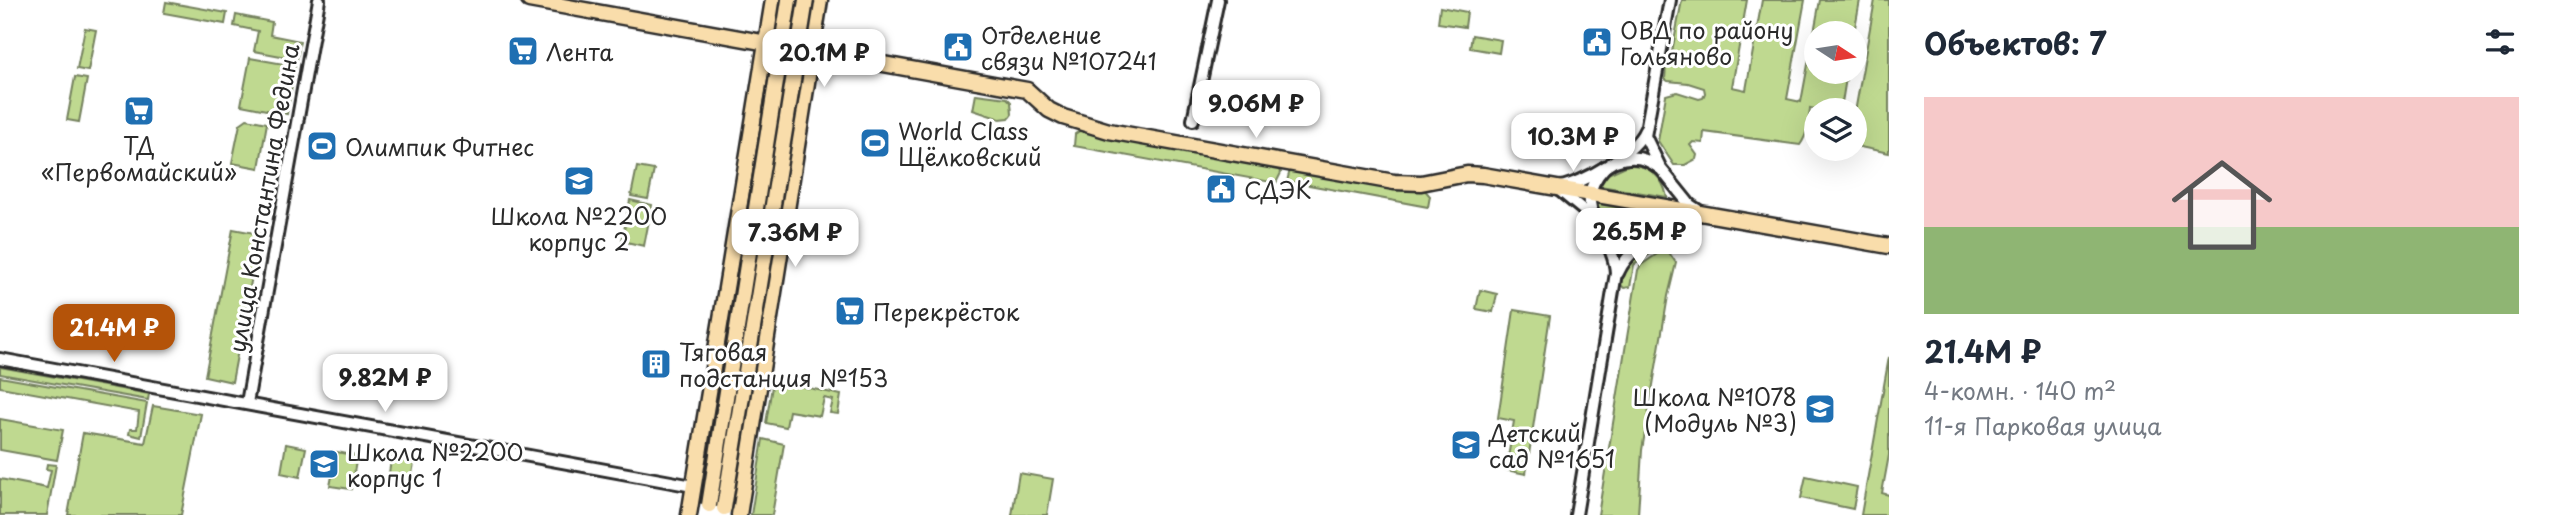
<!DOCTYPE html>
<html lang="ru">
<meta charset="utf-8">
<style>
:root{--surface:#fff;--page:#f6f6f7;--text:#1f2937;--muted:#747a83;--line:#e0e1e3;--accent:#b45309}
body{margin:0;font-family:"Playpen Sans",sans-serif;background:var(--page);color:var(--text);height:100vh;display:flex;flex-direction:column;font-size:26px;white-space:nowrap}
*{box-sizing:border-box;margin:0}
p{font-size:23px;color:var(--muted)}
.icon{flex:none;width:38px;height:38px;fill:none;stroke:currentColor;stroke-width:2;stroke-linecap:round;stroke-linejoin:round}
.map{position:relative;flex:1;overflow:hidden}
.details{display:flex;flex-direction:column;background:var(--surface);width:665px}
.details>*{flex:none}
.needle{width:46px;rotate:102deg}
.tools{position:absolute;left:1804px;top:21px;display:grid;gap:14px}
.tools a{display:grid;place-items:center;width:63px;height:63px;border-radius:50%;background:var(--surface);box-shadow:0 7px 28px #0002;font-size:35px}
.price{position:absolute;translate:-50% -60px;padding:0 16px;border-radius:14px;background:#fff;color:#222;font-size:23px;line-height:46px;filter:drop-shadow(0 2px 4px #0008)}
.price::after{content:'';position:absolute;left:50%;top:42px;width:21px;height:16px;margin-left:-10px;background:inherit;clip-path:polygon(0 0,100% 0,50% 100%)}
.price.on{background:var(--accent);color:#fff}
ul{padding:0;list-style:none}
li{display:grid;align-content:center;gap:14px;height:371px;padding:0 35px}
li+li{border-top:2px solid var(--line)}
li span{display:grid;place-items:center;height:217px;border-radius:0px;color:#555}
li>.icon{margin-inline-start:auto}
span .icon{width:126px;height:126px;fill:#fffc;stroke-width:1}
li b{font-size:30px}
h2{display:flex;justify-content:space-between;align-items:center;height:84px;padding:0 35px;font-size:30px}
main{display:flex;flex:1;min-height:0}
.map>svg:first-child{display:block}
.green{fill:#bfd990;stroke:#75825e;stroke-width:2}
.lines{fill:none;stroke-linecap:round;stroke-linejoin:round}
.minor-casing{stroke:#2b2b2b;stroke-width:16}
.major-casing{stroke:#2b2b2b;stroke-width:19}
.minor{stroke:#fff;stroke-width:10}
.major{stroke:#f9ddab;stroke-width:14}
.major-bridge-casing{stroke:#2b2b2b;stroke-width:19;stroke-linecap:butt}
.major-bridge{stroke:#f9ddab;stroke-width:14}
.labels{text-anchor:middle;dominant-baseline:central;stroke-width:6;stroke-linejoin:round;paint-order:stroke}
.poi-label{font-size:23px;fill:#2b2b2b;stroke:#fff;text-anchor:start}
.street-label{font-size:23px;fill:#2b2b2b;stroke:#fff}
</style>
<main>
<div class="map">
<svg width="1889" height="515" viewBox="0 0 1889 515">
<rect width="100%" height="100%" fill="#fff"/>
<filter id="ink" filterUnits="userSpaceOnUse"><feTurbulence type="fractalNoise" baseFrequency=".0143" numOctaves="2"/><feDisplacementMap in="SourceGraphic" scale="14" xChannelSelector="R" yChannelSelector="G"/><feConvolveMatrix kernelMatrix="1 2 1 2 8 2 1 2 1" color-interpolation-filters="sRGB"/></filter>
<g filter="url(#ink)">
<!-- green -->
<g class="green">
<path d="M1682,0H1747L1732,87L1746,90L1762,0H1805L1787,99L1801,102L1820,0H1860L1854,33H1816V72H1847L1841,109L1848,110H1819L1810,108C1809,121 1808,134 1800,145L1704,132L1703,143L1693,142L1690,145L1697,155L1696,159L1685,165H1674L1658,141L1666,95L1677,92L1699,99L1703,98L1705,93L1704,88L1688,83L1668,81L1665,79L1666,67L1670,62Z"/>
<path d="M1875,0H1889V153L1855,146V112Z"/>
<path d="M166,2L227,13L225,24L164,13Z"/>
<path d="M1440,7L1467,12L1465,27L1438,23Z"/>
<path d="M236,15L272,22L270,35L300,41L297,59L254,51L258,31L234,26Z"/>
<path d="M85,28L96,30L88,71L77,69Z"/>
<path d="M1472,35L1501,40L1499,53L1470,48Z"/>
<path d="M250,58L295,66L287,114L241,105Z"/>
<path d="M75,77L87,79L79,122L67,120Z"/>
<path d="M976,94L1007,98L1011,102L1012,114L1009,118L1000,119L973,110Z"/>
<path d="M247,119L267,123L259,168L232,163L240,124Z"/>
<path d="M1081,130L1280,169L1281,173L1276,183L1074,146L1075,134Z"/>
<path d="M1628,165C1649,164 1663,177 1667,197L1600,186L1608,174Z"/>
<path d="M637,167L654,170L648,199L631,196Z"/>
<path d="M1290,170L1423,188L1430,196L1428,207L1287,181Z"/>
<path d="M630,200L652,205L644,246L622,241Z"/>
<path d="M1597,203L1664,215C1646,246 1603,238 1597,203Z"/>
<path d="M1681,226L1683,231L1634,265L1630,287L1624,288L1621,285C1621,258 1662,240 1681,226Z"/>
<path d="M233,229L260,234L232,382L205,376Z"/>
<path d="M1666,248L1676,263L1668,296L1642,450L1638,515H1598L1638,270L1641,265Z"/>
<path d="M1480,290L1497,294L1493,312L1476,309Z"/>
<path d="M1514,310L1550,316L1526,474L1506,470L1514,421L1498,418Z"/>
<path d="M1889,357V455L1882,493L1889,495V515H1861Z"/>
<path d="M0,367L149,394L148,400L0,374Z"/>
<path d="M0,377L147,403L141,437L129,434L130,429H137L139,412L0,387Z"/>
<path d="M773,380L841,395L838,414L830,413L833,400L824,398L820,416L789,411L786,427L766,423Z"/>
<path d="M153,406L201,414L181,515H68L83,433L145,443Z"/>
<path d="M0,419L63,430L57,460L0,450Z"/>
<path d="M763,439L784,444L772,515H751Z"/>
<path d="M286,444L306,448L300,477L281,473Z"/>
<path d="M337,452L357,456L351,489L330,486Z"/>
<path d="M392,454L415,458L409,490L387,486Z"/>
<path d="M47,464L56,465L47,515H0V479L47,488L51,470L46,469Z"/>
<path d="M1019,473L1053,479L1047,515H1012Z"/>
<path d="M1806,476L1857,487L1853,509L1801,498Z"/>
</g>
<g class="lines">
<!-- minor casing -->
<g class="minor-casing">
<g id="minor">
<path d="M1670,0L1645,136L1661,169L1690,205L1699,211"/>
<path d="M1193,120L1218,0"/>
<path d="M1615,161C1631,155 1646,157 1659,168"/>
<path d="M1560,187C1582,184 1636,152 1645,130"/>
<path d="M1559,190L1593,218"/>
<path d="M1602,230C1616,241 1629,245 1646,239"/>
<path d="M1618,273C1627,250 1673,217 1697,213"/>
<path d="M0,359L693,486"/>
<path d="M247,403L319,0"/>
<path d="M1576,515L1616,273C1614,232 1566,208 1605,167"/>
</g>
</g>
<!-- major casing -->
<g class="major-casing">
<g id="major">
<path d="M529,0L1027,90L1049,110L1063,117L1109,131L1394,182L1421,183L1467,174L1483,175L1889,246"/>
<path d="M689,515L773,0"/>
<path d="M739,515L820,0"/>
</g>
</g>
<!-- minor -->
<use href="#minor" class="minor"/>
<!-- major -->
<use href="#major" class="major"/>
<!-- major-bridge casing -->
<g class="major-bridge-casing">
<g id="major-bridge">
<path d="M709,505L789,0"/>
<path d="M724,508L806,0"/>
</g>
</g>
<!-- major-bridge -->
<use href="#major-bridge" class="major-bridge"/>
</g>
</g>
<!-- icons -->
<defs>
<g id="civic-square" transform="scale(1.575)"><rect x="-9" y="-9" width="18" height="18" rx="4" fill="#1f6fb2" stroke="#fff"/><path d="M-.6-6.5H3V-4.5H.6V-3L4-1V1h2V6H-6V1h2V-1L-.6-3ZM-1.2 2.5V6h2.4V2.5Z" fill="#fff"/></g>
<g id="supermarket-square" transform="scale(1.575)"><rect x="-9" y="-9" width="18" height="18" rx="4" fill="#1f6fb2" stroke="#fff"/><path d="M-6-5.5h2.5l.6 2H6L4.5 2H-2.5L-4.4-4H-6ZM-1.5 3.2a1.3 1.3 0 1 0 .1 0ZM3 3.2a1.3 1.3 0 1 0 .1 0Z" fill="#fff"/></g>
<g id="stadium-square" transform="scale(1.575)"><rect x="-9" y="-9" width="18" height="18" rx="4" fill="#1f6fb2" stroke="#fff"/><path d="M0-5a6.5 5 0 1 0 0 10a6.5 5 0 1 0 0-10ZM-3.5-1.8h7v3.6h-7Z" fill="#fff"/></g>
<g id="school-square" transform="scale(1.575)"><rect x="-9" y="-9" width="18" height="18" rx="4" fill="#1f6fb2" stroke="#fff"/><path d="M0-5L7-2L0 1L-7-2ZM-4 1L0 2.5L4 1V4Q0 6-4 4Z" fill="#fff"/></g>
<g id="building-square" transform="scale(1.575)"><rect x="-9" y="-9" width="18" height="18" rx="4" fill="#1f6fb2" stroke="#fff"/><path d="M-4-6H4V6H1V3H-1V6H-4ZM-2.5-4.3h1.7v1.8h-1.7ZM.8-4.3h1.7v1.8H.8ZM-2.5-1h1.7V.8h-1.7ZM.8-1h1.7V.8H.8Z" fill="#fff"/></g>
</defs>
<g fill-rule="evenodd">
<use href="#civic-square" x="1597" y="42"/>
<use href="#civic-square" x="958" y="47"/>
<use href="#supermarket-square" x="523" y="51"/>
<use href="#supermarket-square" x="139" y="111"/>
<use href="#stadium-square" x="875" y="143"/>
<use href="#stadium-square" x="322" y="146"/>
<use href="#school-square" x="579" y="181"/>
<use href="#civic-square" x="1221" y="189"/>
<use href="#supermarket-square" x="850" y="311"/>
<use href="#building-square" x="656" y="364"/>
<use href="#school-square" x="1820" y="409"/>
<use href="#school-square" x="1466" y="445"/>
<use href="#school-square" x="324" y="464"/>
</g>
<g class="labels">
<!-- poi labels -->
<g class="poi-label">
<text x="1620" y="29">ОВД по району<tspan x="1620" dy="26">Гольяново</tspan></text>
<text x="981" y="34">Отделение<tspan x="981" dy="26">связи №107241</tspan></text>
<text x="546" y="51">Лента</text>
<text x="898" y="130">World Class<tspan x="898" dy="26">Щёлковский</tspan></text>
<text x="139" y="145" text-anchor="middle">ТД<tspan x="139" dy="26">«Первомайский»</tspan></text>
<text x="345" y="146">Олимпик Фитнес</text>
<text x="1244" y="189">СДЭК</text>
<text x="579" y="215" text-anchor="middle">Школа №2200<tspan x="579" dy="26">корпус 2</tspan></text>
<text x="873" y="311">Перекрёсток</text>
<text x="679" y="351">Тяговая<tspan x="679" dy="26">подстанция №153</tspan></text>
<text x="1797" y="396" text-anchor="end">Школа №1078<tspan x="1797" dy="26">(Модуль №3)</tspan></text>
<text x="1489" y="432">Детский<tspan x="1489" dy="26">сад №1651</tspan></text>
<text x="347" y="451">Школа №2200<tspan x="347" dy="26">корпус 1</tspan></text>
</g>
<!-- street labels -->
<g class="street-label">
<text transform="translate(263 198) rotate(-80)">улица Константина Федина</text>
</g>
</g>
</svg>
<div class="tools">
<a><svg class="needle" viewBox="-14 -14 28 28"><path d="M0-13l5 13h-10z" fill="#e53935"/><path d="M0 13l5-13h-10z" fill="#747a83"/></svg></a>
<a><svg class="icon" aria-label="layers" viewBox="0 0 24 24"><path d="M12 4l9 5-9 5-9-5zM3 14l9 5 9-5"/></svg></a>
</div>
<b class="price" style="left:824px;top:89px">20.1M ₽</b>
<b class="price" style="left:1256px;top:140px">9.06M ₽</b>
<b class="price" style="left:1573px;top:173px">10.3M ₽</b>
<b class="price" style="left:1639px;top:268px">26.5M ₽</b>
<b class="price" style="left:795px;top:269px">7.36M ₽</b>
<b class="price on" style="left:114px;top:364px">21.4M ₽</b>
<b class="price" style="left:385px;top:414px">9.82M ₽</b>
</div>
<section class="details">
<h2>Объектов: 7<svg class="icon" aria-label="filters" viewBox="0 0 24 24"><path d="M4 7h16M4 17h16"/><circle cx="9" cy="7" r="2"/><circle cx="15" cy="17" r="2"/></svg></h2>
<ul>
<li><span style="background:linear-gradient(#f6c9c9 60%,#8fb573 0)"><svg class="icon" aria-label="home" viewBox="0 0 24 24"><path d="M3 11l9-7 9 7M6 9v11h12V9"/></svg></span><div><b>21.4M ₽</b><p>4-комн. · 140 m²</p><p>11-я Парковая улица</p></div></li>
</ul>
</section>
</main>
